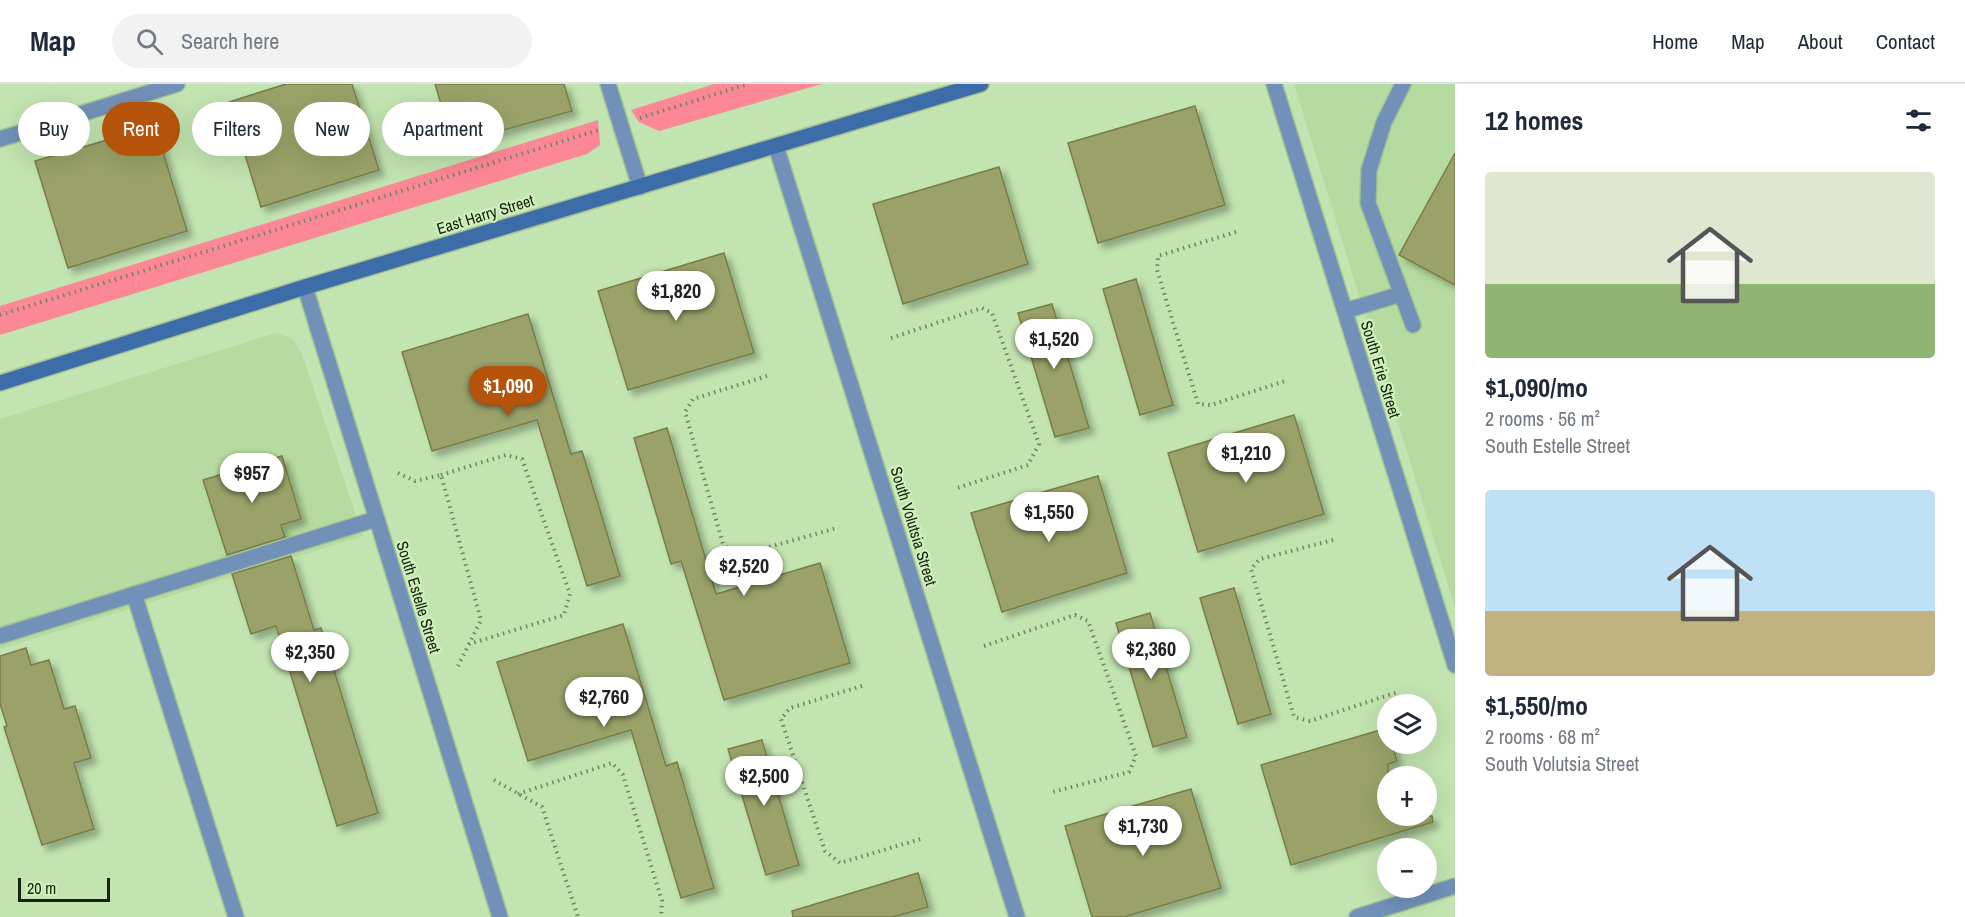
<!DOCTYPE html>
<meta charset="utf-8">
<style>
:root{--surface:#fff;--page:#f2f2f3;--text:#1f2937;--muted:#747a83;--line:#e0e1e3;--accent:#b45309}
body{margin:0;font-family:"Archivo Narrow",sans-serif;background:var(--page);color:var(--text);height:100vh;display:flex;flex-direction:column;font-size:22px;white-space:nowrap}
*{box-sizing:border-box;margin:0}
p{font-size:20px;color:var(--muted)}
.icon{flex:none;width:33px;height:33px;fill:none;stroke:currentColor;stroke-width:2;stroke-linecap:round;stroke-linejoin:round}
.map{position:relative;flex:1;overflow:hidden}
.panel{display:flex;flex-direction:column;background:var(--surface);width:510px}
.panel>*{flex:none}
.top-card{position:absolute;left:18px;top:18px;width:570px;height:54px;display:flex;gap:12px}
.fabs{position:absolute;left:1377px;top:610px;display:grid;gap:12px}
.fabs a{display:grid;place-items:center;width:60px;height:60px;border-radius:50%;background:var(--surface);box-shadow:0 6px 24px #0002;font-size:30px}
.scale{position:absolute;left:18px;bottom:15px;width:92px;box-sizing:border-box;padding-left:6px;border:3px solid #16210e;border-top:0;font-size:16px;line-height:21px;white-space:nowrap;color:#16210e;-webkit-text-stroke:4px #cff1bc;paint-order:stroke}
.price{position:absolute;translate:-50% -51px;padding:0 14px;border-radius:21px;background:#fff;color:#222;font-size:20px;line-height:39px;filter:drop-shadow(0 2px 3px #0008)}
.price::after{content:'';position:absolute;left:50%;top:36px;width:18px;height:14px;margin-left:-9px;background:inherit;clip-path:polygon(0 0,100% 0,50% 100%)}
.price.selected{background:var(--accent);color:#fff}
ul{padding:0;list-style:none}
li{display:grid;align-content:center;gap:12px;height:318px;padding:0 30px}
li span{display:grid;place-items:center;height:186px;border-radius:6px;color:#555}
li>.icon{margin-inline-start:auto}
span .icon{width:108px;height:108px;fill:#fffc;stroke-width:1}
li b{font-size:26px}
h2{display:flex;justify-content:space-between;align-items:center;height:72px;padding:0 30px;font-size:26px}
.pill{padding:0 21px;border-radius:27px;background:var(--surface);box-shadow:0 6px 24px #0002;font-size:21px;line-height:54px}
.pill.selected{background:var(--accent);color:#fff}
header{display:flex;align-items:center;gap:36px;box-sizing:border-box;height:84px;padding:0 30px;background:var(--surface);border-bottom:2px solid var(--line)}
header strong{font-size:28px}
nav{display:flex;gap:33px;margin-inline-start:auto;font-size:21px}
.search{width:420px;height:54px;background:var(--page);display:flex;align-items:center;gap:15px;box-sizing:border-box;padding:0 21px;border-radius:33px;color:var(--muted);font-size:22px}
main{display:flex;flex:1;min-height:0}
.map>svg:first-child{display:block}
.built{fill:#b6dba0}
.green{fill:#fd8895}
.building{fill:#9aa269;stroke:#777e46;stroke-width:1.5;filter:url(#shadow)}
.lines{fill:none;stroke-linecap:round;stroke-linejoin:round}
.lane-casing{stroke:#a3c193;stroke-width:18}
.street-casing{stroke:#a3c193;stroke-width:18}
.secondary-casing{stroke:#a3c193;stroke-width:18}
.path{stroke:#6e8561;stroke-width:4;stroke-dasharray:1.5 4.5;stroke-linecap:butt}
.lane{stroke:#7191b9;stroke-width:15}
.street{stroke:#7191b9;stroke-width:15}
.secondary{stroke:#3d6da8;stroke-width:15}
.labels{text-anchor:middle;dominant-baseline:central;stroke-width:4.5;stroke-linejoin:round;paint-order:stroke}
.street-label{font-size:16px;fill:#16210e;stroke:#cff1bc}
</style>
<header>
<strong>Map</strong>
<div class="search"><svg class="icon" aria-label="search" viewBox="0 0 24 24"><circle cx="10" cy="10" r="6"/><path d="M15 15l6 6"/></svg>Search here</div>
<nav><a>Home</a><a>Map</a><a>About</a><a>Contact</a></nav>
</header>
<main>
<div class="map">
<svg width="1455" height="833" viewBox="0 0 1455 833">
<defs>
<filter id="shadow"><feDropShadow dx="5.5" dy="5.5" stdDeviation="3" flood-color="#0004"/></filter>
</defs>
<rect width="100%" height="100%" fill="#c2e4b0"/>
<!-- built -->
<g class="built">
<path d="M1294,0H1455V524Z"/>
<path d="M276,249L292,254L302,270L363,452L0,565V335Z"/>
</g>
<!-- green -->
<g class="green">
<path d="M714,0H822L659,47L639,38L631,26Z"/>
<path d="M598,36L600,61L587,70L0,251V222Z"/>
</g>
<!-- building -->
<g class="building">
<path d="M286,0H352L379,86L261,123L229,18Z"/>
<path d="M435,0H564L572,27L453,60Z"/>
<path d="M1195,22L1225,121L1098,159L1068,59Z"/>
<path d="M155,42L187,147L68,184L35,77Z"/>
<path d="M1455,69V201L1399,171Z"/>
<path d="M999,83L1028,180L903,220L873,120Z"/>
<path d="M724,169L754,269L628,306L598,207Z"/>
<path d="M1136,195L1173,321L1140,331L1103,205Z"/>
<path d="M1052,220L1089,344L1055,353L1018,229Z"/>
<path d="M528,230L571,370L582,367L620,492L587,502L537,336L432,367L402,268Z"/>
<path d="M1294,331L1324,430L1198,468L1168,369Z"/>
<path d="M667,344L716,510L820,479L850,579L724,616L681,477L671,480L634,354Z"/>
<path d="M282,372L301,435L281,441L285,453L227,471L203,396Z"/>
<path d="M1098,392L1127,489L1002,528L971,429Z"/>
<path d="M291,472L314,546L321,544L378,729L337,742L276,542L251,550L232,490Z"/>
<path d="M1234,504L1271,630L1238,640L1200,514Z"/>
<path d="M1150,529L1187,653L1153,663L1116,539Z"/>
<path d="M623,540L666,682L677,678L714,804L681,814L631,646L528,677L497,578Z"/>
<path d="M26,564L31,581L49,576L64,625L75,622L91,674L74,679L94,745L42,761L4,643L7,642L0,620V572Z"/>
<path d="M1387,644L1388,660H1392L1397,677L1388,680V732H1432L1433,738L1291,781L1261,681Z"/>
<path d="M762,656L799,781L766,791L728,665Z"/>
<path d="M1191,705L1221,804L1124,833H1092L1065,742Z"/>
<path d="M918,789L928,823L893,833H793L792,827Z"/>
</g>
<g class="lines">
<!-- lane casing -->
<g class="lane-casing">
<g id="lane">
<path d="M608,0L640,103"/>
<path d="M1403,0L1384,38L1369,86L1368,119L1413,241"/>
<path d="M0,55L177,0"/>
<path d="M1345,227L1401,210"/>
<path d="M134,510L236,833"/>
<path d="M0,552L376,435"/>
</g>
</g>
<!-- street casing -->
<g class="street-casing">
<g id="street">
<path d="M1274,0L1455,581"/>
<path d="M776,62L1017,833"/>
<path d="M305,203L500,833"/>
<path d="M1357,833L1455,802"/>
</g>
</g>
<!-- secondary casing -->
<g class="secondary-casing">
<path id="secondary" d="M0,299L305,203L981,0"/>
</g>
<!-- path -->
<g class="path">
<path d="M640,34L748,0"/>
<path d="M1236,148L1158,172L1157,186L1198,320L1211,321L1285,297"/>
<path d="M0,231L599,46"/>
<path d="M891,254L982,224L992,229L1039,360L1028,381L957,404"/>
<path d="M767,292L693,315L685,328L723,460L737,472L837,444"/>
<path d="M398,389L415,397L441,391L481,536L458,582"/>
<path d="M441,391L506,371L522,375L570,510L564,531L469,560"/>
<path d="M1333,456L1260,475L1251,485L1294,633L1310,637L1398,608"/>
<path d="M984,562L1075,531L1088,537L1136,672L1129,688L1049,709"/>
<path d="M862,602L790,624L781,635L825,767L840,779L924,754"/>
<path d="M494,696L542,723L578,833"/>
<path d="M518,710L612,679L623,691L662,817L661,833"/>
</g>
<!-- lane -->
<use href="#lane" class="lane"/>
<!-- street -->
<use href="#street" class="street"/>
<!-- secondary -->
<use href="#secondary" class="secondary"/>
</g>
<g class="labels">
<!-- street labels -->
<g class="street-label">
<text transform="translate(485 130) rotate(-17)">East Harry Street</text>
<text transform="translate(1381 285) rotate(73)">South Erie Street</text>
<text transform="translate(914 442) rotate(73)">South Volutsia Street</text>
<text transform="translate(419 513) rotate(73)">South Estelle Street</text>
</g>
</g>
</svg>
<div class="fabs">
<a><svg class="icon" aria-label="layers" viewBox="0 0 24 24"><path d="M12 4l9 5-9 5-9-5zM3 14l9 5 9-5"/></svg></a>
<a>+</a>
<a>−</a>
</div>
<div class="scale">20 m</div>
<b class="price" style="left:676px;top:238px">$1,820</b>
<b class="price" style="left:1054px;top:286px">$1,520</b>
<b class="price selected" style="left:508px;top:333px">$1,090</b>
<b class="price" style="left:1246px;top:400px">$1,210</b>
<b class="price" style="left:252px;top:420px">$957</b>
<b class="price" style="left:1049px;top:459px">$1,550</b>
<b class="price" style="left:744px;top:513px">$2,520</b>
<b class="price" style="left:1151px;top:596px">$2,360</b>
<b class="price" style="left:310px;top:599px">$2,350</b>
<b class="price" style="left:604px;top:644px">$2,760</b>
<b class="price" style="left:764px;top:723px">$2,500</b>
<b class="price" style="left:1143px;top:773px">$1,730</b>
<div class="top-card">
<a class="pill">Buy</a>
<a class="pill selected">Rent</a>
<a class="pill">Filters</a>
<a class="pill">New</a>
<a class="pill">Apartment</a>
</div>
</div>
<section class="panel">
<h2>12 homes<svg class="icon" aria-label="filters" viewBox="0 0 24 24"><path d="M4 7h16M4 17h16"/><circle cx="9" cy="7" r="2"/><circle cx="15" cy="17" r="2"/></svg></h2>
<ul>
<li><span style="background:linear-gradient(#dfe7d0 60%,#8fb573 0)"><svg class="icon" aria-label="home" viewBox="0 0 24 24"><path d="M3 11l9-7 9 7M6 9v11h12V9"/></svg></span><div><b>$1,090/mo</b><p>2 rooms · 56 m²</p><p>South Estelle Street</p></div></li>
<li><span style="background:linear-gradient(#bfe0f5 65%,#c2b280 0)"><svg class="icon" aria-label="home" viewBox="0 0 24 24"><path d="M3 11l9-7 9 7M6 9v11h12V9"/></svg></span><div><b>$1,550/mo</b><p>2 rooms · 68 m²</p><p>South Volutsia Street</p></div></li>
</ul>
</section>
</main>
